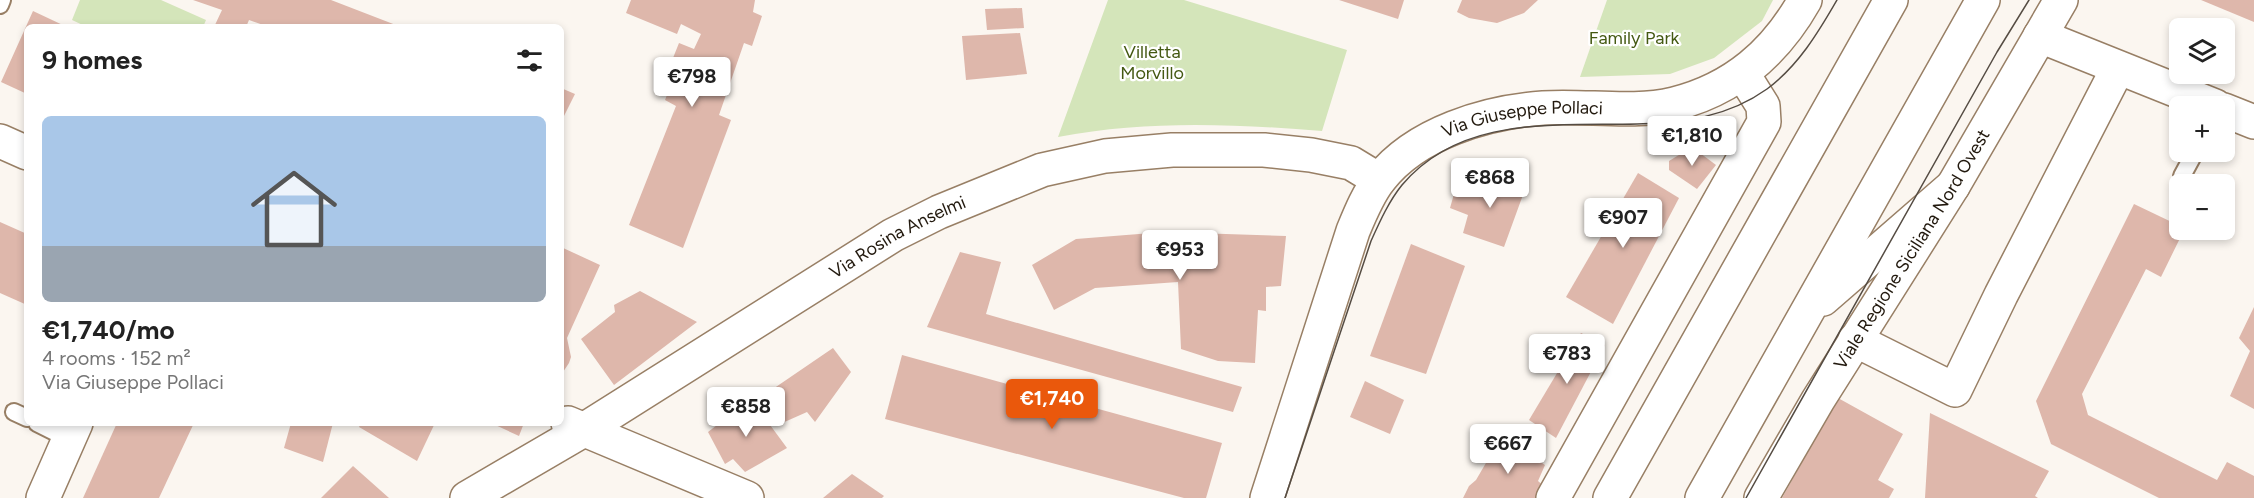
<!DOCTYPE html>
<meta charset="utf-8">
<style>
:root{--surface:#fff;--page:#f6f6f6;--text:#222;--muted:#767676;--line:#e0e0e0;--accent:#ea580c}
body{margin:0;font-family:Figtree,sans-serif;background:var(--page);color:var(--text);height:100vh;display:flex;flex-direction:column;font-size:22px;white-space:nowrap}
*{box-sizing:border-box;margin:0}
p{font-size:20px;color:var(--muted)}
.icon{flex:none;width:33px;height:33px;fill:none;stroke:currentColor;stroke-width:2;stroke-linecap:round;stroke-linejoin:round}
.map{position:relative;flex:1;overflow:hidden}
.panel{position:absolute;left:24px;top:24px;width:540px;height:402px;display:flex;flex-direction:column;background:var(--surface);border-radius:9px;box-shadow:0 3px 9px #0003}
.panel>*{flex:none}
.buttons{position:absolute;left:2169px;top:18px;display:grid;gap:12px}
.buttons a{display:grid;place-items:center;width:66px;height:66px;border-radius:9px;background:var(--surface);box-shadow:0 3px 9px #0003;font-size:30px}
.price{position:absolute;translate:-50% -51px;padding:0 14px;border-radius:6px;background:#fff;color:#222;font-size:20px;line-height:39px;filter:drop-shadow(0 2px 3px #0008)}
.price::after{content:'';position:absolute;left:50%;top:36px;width:18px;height:14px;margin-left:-9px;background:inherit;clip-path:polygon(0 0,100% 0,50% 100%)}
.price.on{background:var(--accent);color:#fff}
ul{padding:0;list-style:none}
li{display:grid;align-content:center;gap:12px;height:318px;padding:0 18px}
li+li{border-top:2px solid var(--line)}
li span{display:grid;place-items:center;height:186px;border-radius:9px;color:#555}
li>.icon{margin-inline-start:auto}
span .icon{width:108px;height:108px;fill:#fffc;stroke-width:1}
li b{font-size:26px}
h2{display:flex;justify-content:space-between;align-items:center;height:72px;padding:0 18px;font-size:26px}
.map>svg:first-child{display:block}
.green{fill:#d4e5ba}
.building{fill:#deb7ab}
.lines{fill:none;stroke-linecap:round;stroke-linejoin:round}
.service-casing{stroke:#987f65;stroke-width:20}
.minor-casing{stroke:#987f65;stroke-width:36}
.tertiary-casing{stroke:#987f65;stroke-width:36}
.primary-casing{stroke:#987f65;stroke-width:36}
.service{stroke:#fff;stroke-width:16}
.minor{stroke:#fff;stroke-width:33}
.tertiary{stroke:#fff;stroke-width:33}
.primary{stroke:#fff;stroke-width:33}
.tram{stroke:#554c43;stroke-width:1.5}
.labels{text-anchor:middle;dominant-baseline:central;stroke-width:4.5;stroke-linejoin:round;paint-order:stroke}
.park-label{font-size:18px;fill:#445912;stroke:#fff}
.street-label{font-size:18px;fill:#22190e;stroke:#fff}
</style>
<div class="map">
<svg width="2254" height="498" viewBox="0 0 2254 498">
<rect width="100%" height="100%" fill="#fbf6f0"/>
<!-- green -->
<g class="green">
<path d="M80,0H161L206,20L203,27H87L72,20Z"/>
<path d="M1108,0H1184L1347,50L1322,131C1233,124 1146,120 1058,137Z"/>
<path d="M1607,0H1773L1762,21L1714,58L1670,74L1580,77Z"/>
</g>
<!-- building -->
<g class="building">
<path d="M193,0H331L401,27H269L249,20L246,27H214L222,10Z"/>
<path d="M631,0H755L753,12L762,16L752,46L744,43L719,115L731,120L683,248L629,225L676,106L665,100L678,67L671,63L679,43L694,49L701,34L681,24L677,34L626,13Z"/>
<path d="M1339,0H1404L1398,19Z"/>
<path d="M1462,0H1538L1524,13L1497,23L1469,18L1457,12Z"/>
<path d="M2201,0H2254V22Z"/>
<path d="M1022,8L1024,28L987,30L985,9Z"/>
<path d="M33,11L67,27H27V94L1,82Z"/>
<path d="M1020,33L1027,74L966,80L962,36Z"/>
<path d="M561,88L575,94L561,122Z"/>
<path d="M1692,147L1716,165L1697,189L1669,170V161Z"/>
<path d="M1638,173L1679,198L1613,324L1566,297Z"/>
<path d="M1510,177L1528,181L1504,247L1463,233L1468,215L1450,208L1454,194L1481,180L1487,185L1494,181L1499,184Z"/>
<path d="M2134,204L2180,226V230H2184L2161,277L2146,269L2082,394L2088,415L2217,480L2227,462L2254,476V498H2159L2051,444L2036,401Z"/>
<path d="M0,222L27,234V305L0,293Z"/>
<path d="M1164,232L1286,236L1281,286L1266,287V311L1258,310L1255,363L1218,361L1181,349L1178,282L1095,288L1054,310L1032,265L1076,239Z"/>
<path d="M1411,244L1465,266L1426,374L1370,356Z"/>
<path d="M561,247L600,265L567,338L571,357L569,363L561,375Z"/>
<path d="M960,252L1001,262L986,314L1242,387L1233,412L927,327Z"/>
<path d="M640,291L697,322L614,385L581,339L615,312L614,305Z"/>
<path d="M2254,307V409L2230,396L2250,351L2239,338Z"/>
<path d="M1581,333L1605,345L1556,438L1529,420Z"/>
<path d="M833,348L851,372L815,422L807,412L780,424L774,419L780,408L770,391Z"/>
<path d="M902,355L1222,443L1206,498H1184L885,419Z"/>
<path d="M1365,381L1404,400L1390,434L1350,417Z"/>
<path d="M1838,398L1903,434L1878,480L1894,489L1889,498H1782Z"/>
<path d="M751,399L787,448L745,472L733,459L725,464L708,432Z"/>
<path d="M1930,413L2049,471L2035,496L2038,498H1925Z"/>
<path d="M117,423H194L159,498H83Z"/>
<path d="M291,423H333L323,462L284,448Z"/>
<path d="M361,423H435L417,461L359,427Z"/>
<path d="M491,423H524L519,436Z"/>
<path d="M1501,435L1545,465L1538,481L1545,487L1538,498H1463L1469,486L1476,480L1490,456L1497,452Z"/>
<path d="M353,466L389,498H321Z"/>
<path d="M852,474L884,496L882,498H823Z"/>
</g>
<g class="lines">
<!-- service casing -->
<g class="service-casing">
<g id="service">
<path d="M0,5L2,0"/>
<path d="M2182,176L2195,152"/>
<path d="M14,412L27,418"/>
<path d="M37,423L69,439"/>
</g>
</g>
<!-- minor casing -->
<g class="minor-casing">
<g id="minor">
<path d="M0,141L27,153"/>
<path d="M1855,340L1955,390L2001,295L2118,68"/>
<path d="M568,423L747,498"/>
<path d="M43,498L76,423"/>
<path id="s1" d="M467,498L582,431L893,235L939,212L1042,170L1105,156L1172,150H1264L1311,155L1351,163L1379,180"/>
<path d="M1553,498L1764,122L1763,106L1743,74"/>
</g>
</g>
<!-- tertiary casing -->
<g class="tertiary-casing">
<g id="tertiary">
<path d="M2040,36L2215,106"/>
<path d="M2224,110L2254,122"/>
<path id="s2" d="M1267,498L1353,231C1360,214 1368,194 1380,179C1416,133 1486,112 1543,108C1586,105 1632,114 1674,104C1734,89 1775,53 1805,0"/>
<path id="s3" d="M1761,498L1818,400L1953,186L2061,0"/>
</g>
</g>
<!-- primary casing -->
<g class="primary-casing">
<g id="primary">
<path d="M1823,299L1953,186"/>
<path d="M1610,498L1891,0"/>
<path d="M1702,498L1983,0"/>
</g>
</g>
<!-- service -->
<use href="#service" class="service"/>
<!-- minor -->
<use href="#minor" class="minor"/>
<!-- tertiary -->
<use href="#tertiary" class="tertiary"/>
<!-- primary -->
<use href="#primary" class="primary"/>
<!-- tram -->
<g class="tram">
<path d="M1285,498L1371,241C1380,221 1389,201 1402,185C1461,115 1555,126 1637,124C1683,123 1728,117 1767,89C1798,66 1818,33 1837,0"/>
<path d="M1746,498L1997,52L2029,0"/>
</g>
</g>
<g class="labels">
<!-- park labels -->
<g class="park-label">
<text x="1634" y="38">Family Park</text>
<text x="1152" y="52">Villetta<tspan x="1152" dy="21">Morvillo</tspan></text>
</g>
<!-- street labels -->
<g class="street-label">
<text stroke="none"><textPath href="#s2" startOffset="500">Via Giuseppe Pollaci</textPath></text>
<text stroke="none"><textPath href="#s1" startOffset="504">Via Rosina Anselmi</textPath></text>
<text stroke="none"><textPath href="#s3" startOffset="291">Viale Regione Siciliana Nord Ovest</textPath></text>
</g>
</g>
</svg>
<div class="buttons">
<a><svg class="icon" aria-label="layers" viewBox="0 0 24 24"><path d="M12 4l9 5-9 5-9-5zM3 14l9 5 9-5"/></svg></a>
<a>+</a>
<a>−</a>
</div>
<b class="price" style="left:692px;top:108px">€798</b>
<b class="price" style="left:1692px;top:167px">€1,810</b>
<b class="price" style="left:1490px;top:209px">€868</b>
<b class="price" style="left:1623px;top:249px">€907</b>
<b class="price" style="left:1180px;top:281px">€953</b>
<b class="price" style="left:1567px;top:385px">€783</b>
<b class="price on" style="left:1052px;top:430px">€1,740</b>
<b class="price" style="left:746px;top:438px">€858</b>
<b class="price" style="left:1508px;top:475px">€667</b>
<section class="panel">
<h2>9 homes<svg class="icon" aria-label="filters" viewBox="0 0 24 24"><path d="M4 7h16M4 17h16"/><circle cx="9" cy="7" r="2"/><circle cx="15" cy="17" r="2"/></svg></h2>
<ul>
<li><span style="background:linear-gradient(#a9c7e8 70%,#9aa5b1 0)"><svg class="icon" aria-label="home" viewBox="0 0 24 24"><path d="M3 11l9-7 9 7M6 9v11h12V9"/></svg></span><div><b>€1,740/mo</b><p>4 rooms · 152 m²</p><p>Via Giuseppe Pollaci</p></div></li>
</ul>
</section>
</div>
